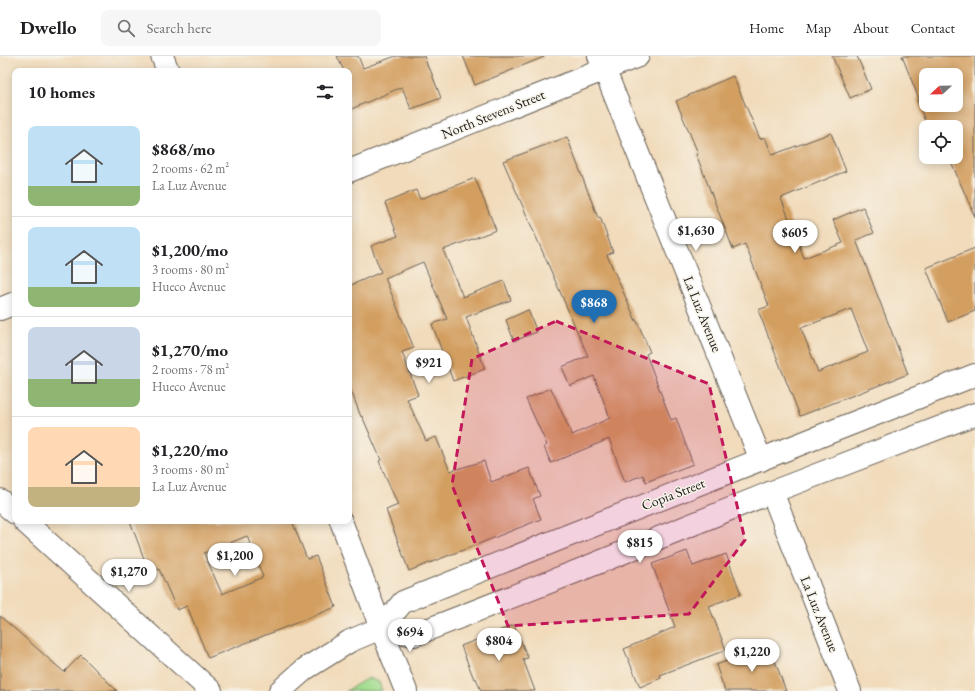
<!DOCTYPE html>
<meta charset="utf-8">
<style>
:root{--surface:#fff;--page:#f6f6f6;--text:#202124;--muted:#757577;--line:#e0e0e0;--accent:#1f6fb2}
body{margin:0;font-family:"EB Garamond",serif;background:var(--page);color:var(--text);height:100vh;display:flex;flex-direction:column;font-size:15px;white-space:nowrap}
*{box-sizing:border-box;margin:0}
p{font-size:13px;color:var(--muted)}
.icon{flex:none;width:22px;height:22px;fill:none;stroke:currentColor;stroke-width:2;stroke-linecap:round;stroke-linejoin:round}
.map{position:relative;flex:1;overflow:hidden}
.drawer{position:absolute;left:12px;top:12px;width:340px;height:456px;display:flex;flex-direction:column;background:var(--surface);border-radius:8px;box-shadow:0 2px 10px #0003}
.drawer>*{flex:none}
.needle{width:26px;rotate:248deg}
.tools{position:absolute;left:919px;top:12px;display:grid;gap:8px}
.tools a{display:grid;place-items:center;width:44px;height:44px;border-radius:8px;background:var(--surface);box-shadow:0 2px 10px #0003;font-size:20px}
.price{position:absolute;translate:-50% -34px;padding:0 9px;border-radius:14px;background:#fff;color:#222;font-size:13px;line-height:26px;filter:drop-shadow(0 1px 2px #0008)}
.price::after{content:'';position:absolute;left:50%;top:24px;width:12px;height:9px;margin-left:-6px;background:inherit;clip-path:polygon(0 0,100% 0,50% 100%)}
.price.selected{background:var(--accent);color:#fff}
ul{padding:0;list-style:none}
li{display:flex;align-items:center;gap:12px;height:100px;padding:0 16px}
li+li{border-top:1px solid var(--line)}
li span{display:grid;place-items:center;flex:none;width:112px;height:80px;border-radius:8px;color:#555}
li>.icon{margin-inline-start:auto}
span .icon{width:48px;height:48px;fill:#fffc;stroke-width:1}
li b{font-size:17px}
h2{display:flex;justify-content:space-between;align-items:center;height:48px;padding:0 16px;font-size:17px}
header{display:flex;align-items:center;gap:24px;box-sizing:border-box;height:56px;padding:0 20px;background:var(--surface);border-bottom:1px solid var(--line)}
header strong{font-size:19px}
nav{display:flex;gap:22px;margin-inline-start:auto;font-size:14px}
.search{width:280px;height:36px;background:var(--page);display:flex;align-items:center;gap:10px;box-sizing:border-box;padding:0 14px;border-radius:8px;color:var(--muted);font-size:15px}
.map>svg:first-child{display:block}
.green{fill:#a2dc8e;stroke:#5f7c55}
.building{fill:#d39f61;fill-rule:evenodd}
.lines{fill:none;stroke-linecap:round;stroke-linejoin:round}
.minor-casing{stroke:#675f54;stroke-width:24}
.major-casing{stroke:#675f54;stroke-width:24}
.minor{stroke:#fff;stroke-width:22}
.major{stroke:#fff;stroke-width:22}
.marked{fill:#c2185b;fill-opacity:0.2;stroke:#c2185b;stroke-width:3;stroke-dasharray:8 5;stroke-linejoin:round}
.labels{text-anchor:middle;dominant-baseline:central;stroke-width:3;stroke-linejoin:round;paint-order:stroke}
.street-label{font-size:14px;fill:#1c1c1c;stroke:#f7f3e8}
</style>
<header>
<strong>Dwello</strong>
<div class="search"><svg class="icon" aria-label="search" viewBox="0 0 24 24"><circle cx="10" cy="10" r="6"/><path d="M15 15l6 6"/></svg>Search here</div>
<nav><a>Home</a><a>Map</a><a>About</a><a>Contact</a></nav>
</header>
<div class="map">
<svg width="975" height="635" viewBox="0 0 975 635">
<rect width="100%" height="100%" fill="#f7f3e8"/>
<filter id="ink" filterUnits="userSpaceOnUse"><feTurbulence type="fractalNoise" baseFrequency=".025" numOctaves="2"/><feDisplacementMap in="SourceGraphic" scale="8" xChannelSelector="R" yChannelSelector="G"/><feConvolveMatrix kernelMatrix="1 2 1 2 8 2 1 2 1" color-interpolation-filters="sRGB"/></filter>
<filter id="wash" filterUnits="userSpaceOnUse"><feTurbulence type="fractalNoise" baseFrequency=".012" numOctaves="4" result="noise"/><feDisplacementMap in="SourceGraphic" scale="16" xChannelSelector="R" yChannelSelector="G"/><feGaussianBlur stdDeviation="0.9" result="paint"/><feColorMatrix in="noise" values="0 0 0 0 0 0 0 0 0 0 0 0 0 0 0 0 0 1.4 0 .05"/><feComposite in="paint" operator="in"/></filter>
<g filter="url(#wash)">
<rect width="100%" height="100%" fill="#f1dbbb"/>
<!-- green -->
<path class="green" d="M368,622L379,626L382,635H346Z"/>
<g id="blocks">
<!-- building -->
<g class="building">
<path d="M337,0H358L363,12L396,0H424L429,14L430,13L441,42L411,53L402,31L349,54V15H344Z"/>
<path d="M463,0H544V1L475,29Z"/>
<path d="M832,0H857L871,33L850,42Z"/>
<path d="M902,0H975V161L949,101H956V71H927L917,44L919,43ZM926,19H956V49H926Z"/>
<path d="M733,20L760,83L765,81L772,99L831,77L846,115L781,142L804,202L843,187L833,164L863,151L874,177L856,184L908,318L800,360L758,254L769,250L745,188L733,193L696,98L698,97L676,45ZM851,253L868,296L818,316L801,272Z"/>
<path d="M567,81L598,162L600,161L613,196L607,199L636,265H637L650,296L646,298L671,364L676,362L693,408L646,426L643,419L625,426L609,383L551,407L544,391L547,389L526,343L551,332L572,379L610,362L594,320L570,330L562,311L588,300L503,105Z"/>
<path d="M475,122L496,174L443,194L463,241L504,225L511,244L466,261L485,313L453,325L432,268L447,263L423,206L385,222L414,292L402,296L418,339L407,343L426,385L436,381L450,415L484,405L491,426L529,412L540,440L533,443L541,463L461,495H460L409,515L386,454L398,449L379,405L381,404L362,360L361,361L349,329V230L381,216L371,190L398,180L385,147L416,134L420,143Z"/>
<path d="M975,192V255L948,266L926,212Z"/>
<path d="M528,254L537,276L514,285L506,264Z"/>
<path d="M130,465H292L307,503L316,500L336,551L208,602L187,550L177,554L159,513L149,516ZM247,480L263,521L222,538L204,497Z"/>
<path d="M687,495L693,510L726,498L741,538L709,550L726,594L660,619L661,622L640,631L624,593L675,571L652,508Z"/>
<path d="M0,560L64,616L81,599L117,635H0Z"/>
<path d="M514,569L528,602L523,603L535,635H481L476,622L474,623L461,590Z"/>
<path d="M769,589L786,635H725L716,609Z"/>
</g>
</g>
</g>
<g filter="url(#ink)">
<use href="#blocks" fill-opacity="0" stroke="#675f54" stroke-width="1"/>
<g class="lines">
<!-- minor casing -->
<g class="minor-casing">
<g id="minor">
<path d="M162,0L168,15"/>
<path d="M599,0L761,404"/>
<path d="M349,115L638,0"/>
<path d="M0,253L15,247"/>
<path d="M772,436L850,635"/>
<path d="M0,444L15,457"/>
<path d="M24,465L211,635"/>
<path d="M341,465L381,572L406,635"/>
</g>
</g>
<!-- major casing -->
<g class="major-casing">
<g id="major">
<path d="M381,572L414,579L580,514L772,436L975,358"/>
<path d="M280,635L305,613L350,585L381,572L403,546L567,480L975,319"/>
</g>
</g>
<!-- minor -->
<use href="#minor" class="minor"/>
<!-- major -->
<use href="#major" class="major"/>
</g>
</g>
<!-- marked area -->
<path class="marked" d="M556,265L709,328L745,484L689,558L508,570L452,429L472,303Z"/>
<g class="labels">
<!-- street labels -->
<g class="street-label">
<text transform="translate(493 58) rotate(-22)">North Stevens Street</text>
<text transform="translate(703 258) rotate(68)">La Luz Avenue</text>
<text transform="translate(673 438) rotate(-21)">Copia Street</text>
<text transform="translate(820 558) rotate(68)">La Luz Avenue</text>
</g>
</g>
</svg>
<div class="tools">
<a><svg class="needle" viewBox="-14 -14 28 28"><path d="M0-13l5 13h-10z" fill="#e53935"/><path d="M0 13l5-13h-10z" fill="#757577"/></svg></a>
<a><svg class="icon" aria-label="locate" viewBox="0 0 24 24"><circle cx="12" cy="12" r="6"/><path d="M12 2v4M12 18v4M2 12h4M18 12h4"/></svg></a>
</div>
<b class="price" style="left:696px;top:196px">$1,630</b>
<b class="price" style="left:795px;top:198px">$605</b>
<b class="price selected" style="left:594px;top:268px">$868</b>
<b class="price" style="left:429px;top:328px">$921</b>
<b class="price" style="left:640px;top:508px">$815</b>
<b class="price" style="left:235px;top:521px">$1,200</b>
<b class="price" style="left:129px;top:537px">$1,270</b>
<b class="price" style="left:410px;top:597px">$694</b>
<b class="price" style="left:499px;top:606px">$804</b>
<b class="price" style="left:752px;top:617px">$1,220</b>
<section class="drawer">
<h2>10 homes<svg class="icon" aria-label="filters" viewBox="0 0 24 24"><path d="M4 7h16M4 17h16"/><circle cx="9" cy="7" r="2"/><circle cx="15" cy="17" r="2"/></svg></h2>
<ul>
<li><span style="background:linear-gradient(#bfe0f5 75%,#8fb573 0)"><svg class="icon" aria-label="home" viewBox="0 0 24 24"><path d="M3 11l9-7 9 7M6 9v11h12V9"/></svg></span><div><b>$868/mo</b><p>2 rooms · 62 m²</p><p>La Luz Avenue</p></div></li>
<li><span style="background:linear-gradient(#bfe0f5 75%,#8fb573 0)"><svg class="icon" aria-label="home" viewBox="0 0 24 24"><path d="M3 11l9-7 9 7M6 9v11h12V9"/></svg></span><div><b>$1,200/mo</b><p>3 rooms · 80 m²</p><p>Hueco Avenue</p></div></li>
<li><span style="background:linear-gradient(#c9d6e8 65%,#8fb573 0)"><svg class="icon" aria-label="home" viewBox="0 0 24 24"><path d="M3 11l9-7 9 7M6 9v11h12V9"/></svg></span><div><b>$1,270/mo</b><p>2 rooms · 78 m²</p><p>Hueco Avenue</p></div></li>
<li><span style="background:linear-gradient(#ffd9b3 75%,#c2b280 0)"><svg class="icon" aria-label="home" viewBox="0 0 24 24"><path d="M3 11l9-7 9 7M6 9v11h12V9"/></svg></span><div><b>$1,220/mo</b><p>3 rooms · 80 m²</p><p>La Luz Avenue</p></div></li>
</ul>
</section>
</div>
